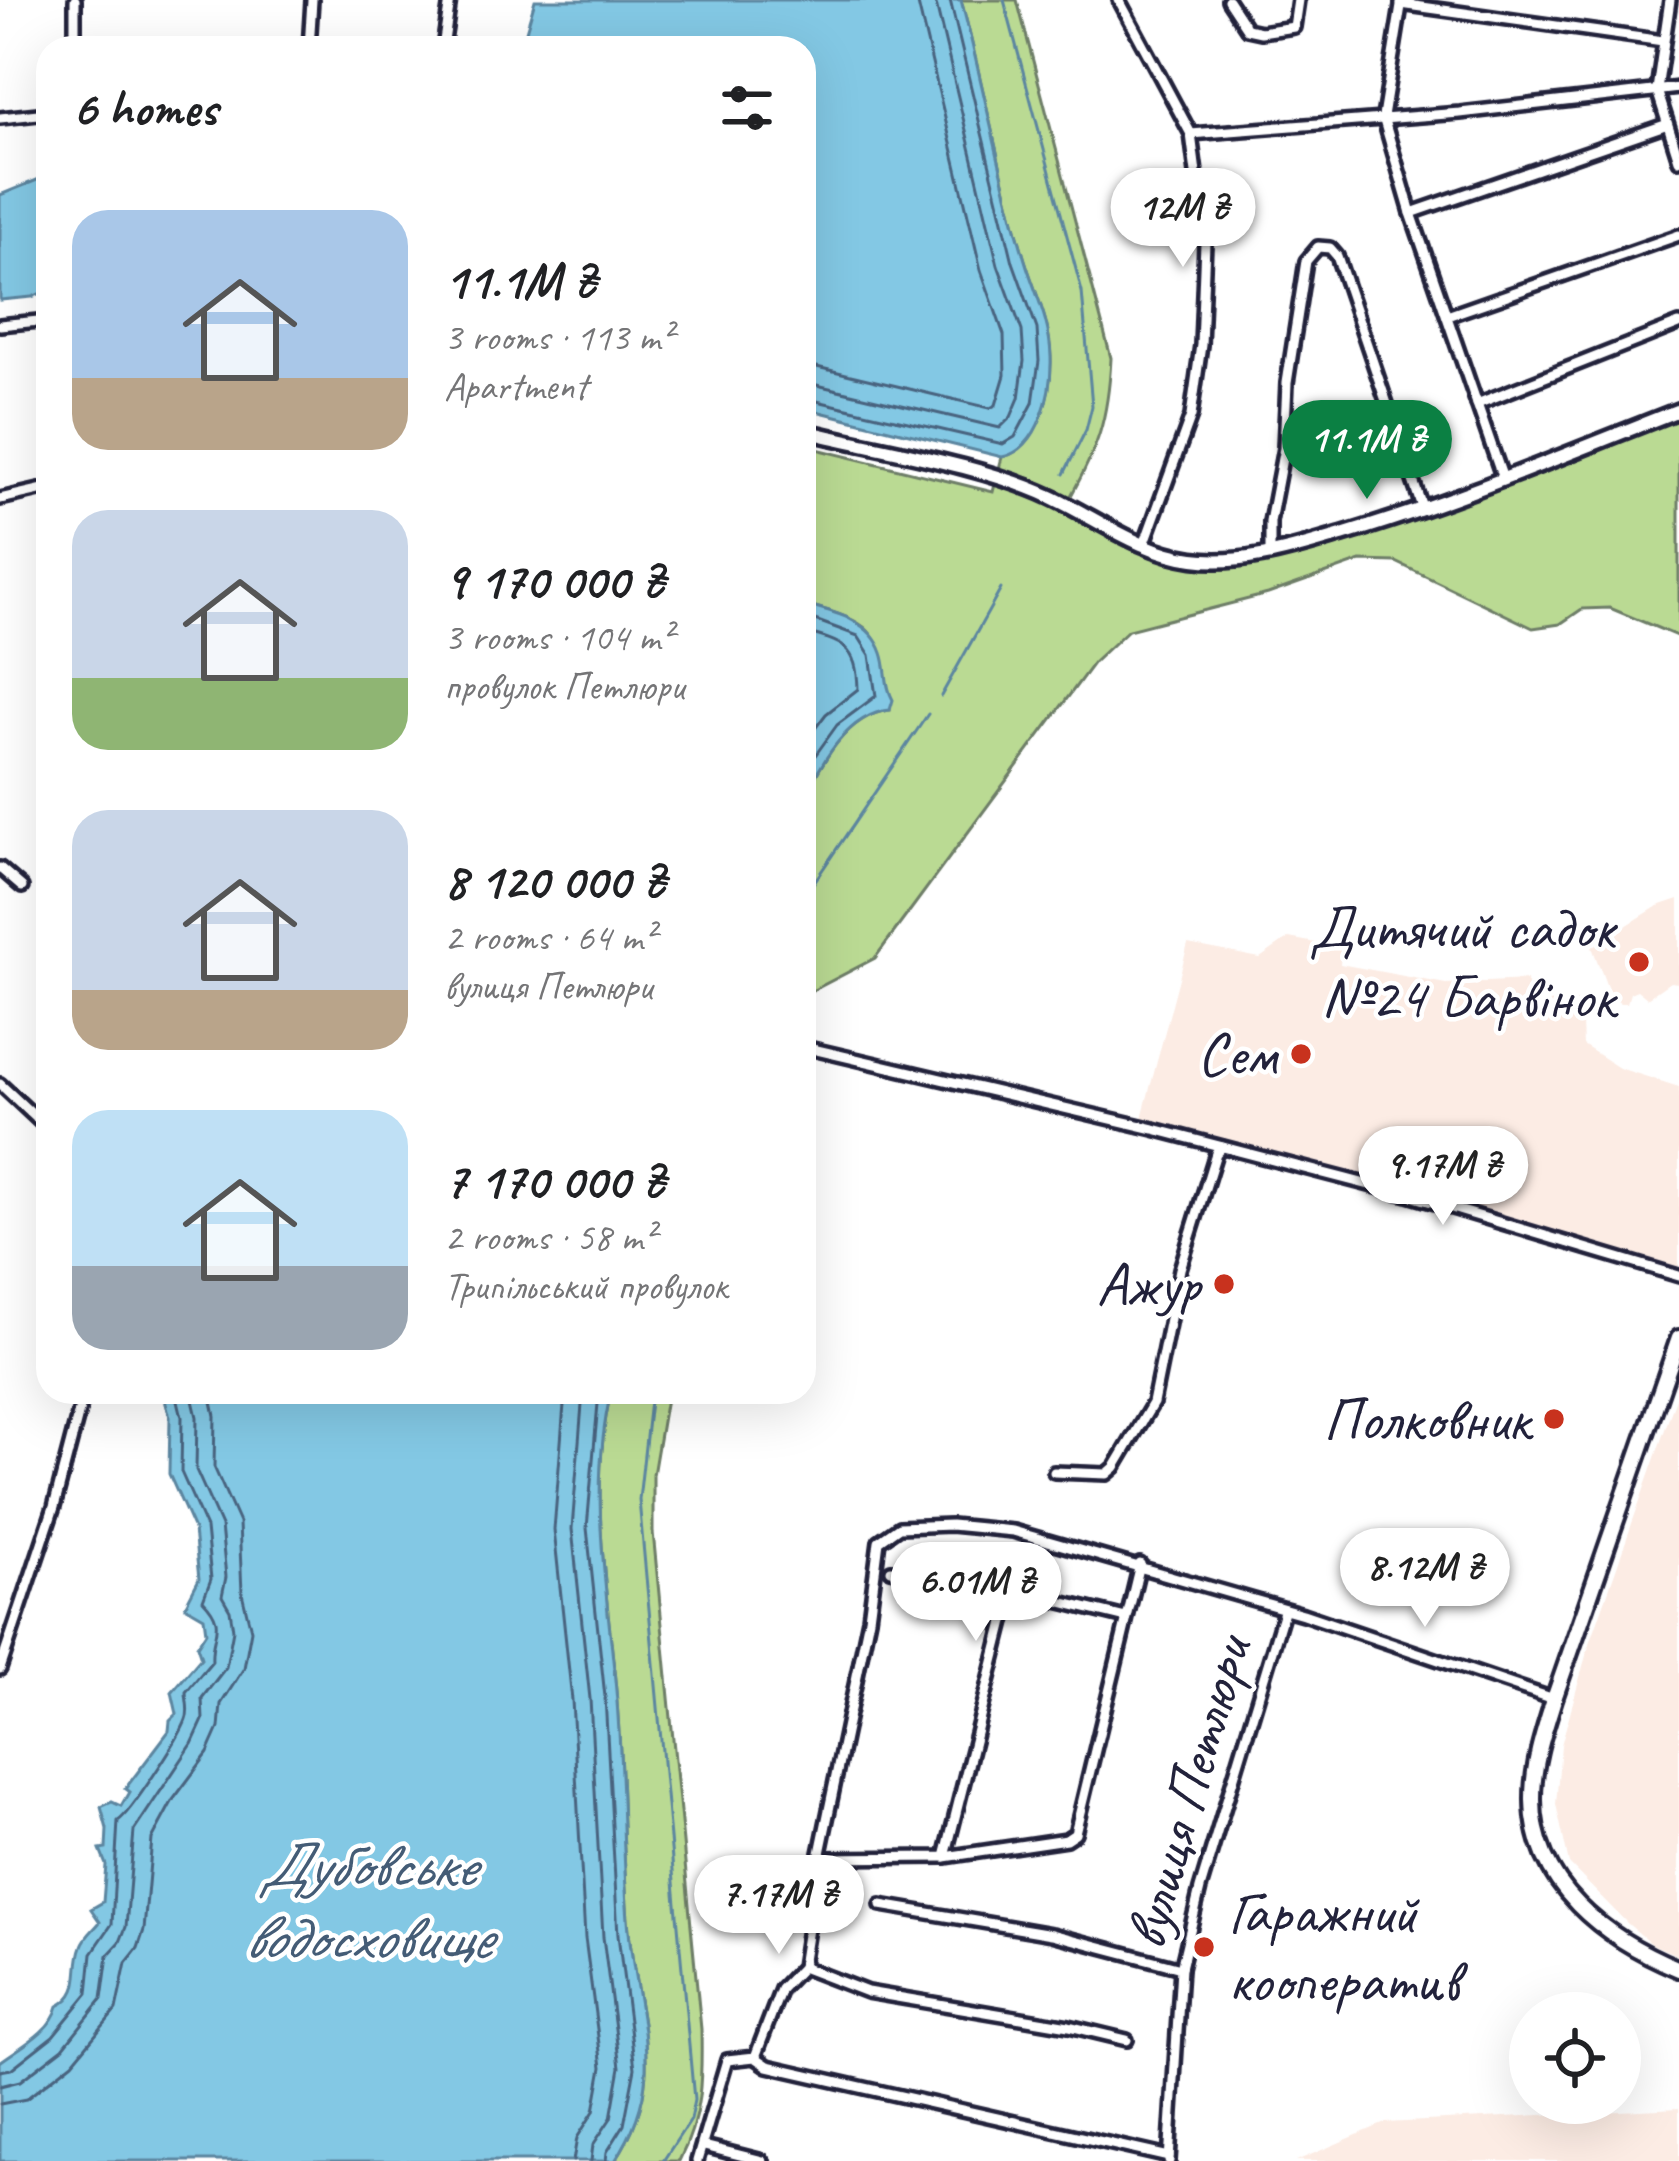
<!DOCTYPE html>
<meta charset="utf-8">
<style>
:root{--surface:#fff;--page:#f2f2f2;--text:#202124;--muted:#757577;--accent:#0b8043}
body{margin:0;font-family:Caveat,sans-serif;background:var(--page);color:var(--text);height:100vh;display:flex;flex-direction:column;font-size:45px;white-space:nowrap}
*{box-sizing:border-box;margin:0}
p{font-size:39px;color:var(--muted)}
.icon{flex:none;width:66px;height:66px;fill:none;stroke:currentColor;stroke-width:2;stroke-linecap:round;stroke-linejoin:round}
.map{position:relative;flex:1;overflow:hidden}
.sheet{position:absolute;left:36px;top:36px;width:780px;height:1368px;display:flex;flex-direction:column;background:var(--surface);border-radius:36px;box-shadow:0 12px 48px #0002}
.sheet>*{flex:none}
.tools{position:absolute;left:1509px;top:1992px;display:grid;gap:24px}
.tools a{display:grid;place-items:center;width:132px;height:132px;border-radius:50%;background:var(--surface);box-shadow:0 12px 48px #0002;font-size:60px}
.price{position:absolute;translate:-50% -102px;padding:0 27px;border-radius:42px;background:#fff;color:#222;font-size:39px;line-height:78px;filter:drop-shadow(0 3px 6px #0008)}
.price::after{content:'';position:absolute;left:50%;top:72px;width:36px;height:27px;margin-left:-18px;background:inherit;clip-path:polygon(0 0,100% 0,50% 100%)}
.price.active{background:var(--accent);color:#fff}
ul{padding:0;list-style:none}
li{display:flex;align-items:center;gap:36px;height:300px;padding:0 36px}
li span{display:grid;place-items:center;flex:none;width:336px;height:240px;border-radius:36px;color:#555}
li>.icon{margin-inline-start:auto}
span .icon{width:144px;height:144px;fill:#fffc;stroke-width:1}
li b{font-size:51px}
h2{display:flex;justify-content:space-between;align-items:center;height:144px;padding:0 36px;font-size:51px}
.map>svg:first-child{display:block}
.built{fill:#fcece4}
.grass{fill:#bada93;stroke:#6e7e67;stroke-width:3}
.water{fill:#83c8e4;stroke:#5c86a0;stroke-width:3}
.lines{fill:none;stroke-linecap:round;stroke-linejoin:round}
.shore{stroke:#49647f;stroke-width:3}
.stream{stroke:#5c86a0;stroke-width:3}
.minor-casing{stroke:#22223b;stroke-width:18}
.tertiary-casing{stroke:#22223b;stroke-width:21}
.secondary-casing{stroke:#22223b;stroke-width:22}
.minor{stroke:#fff;stroke-width:9}
.tertiary{stroke:#fff;stroke-width:12}
.secondary{stroke:#fff;stroke-width:14}
.poi-dot{fill:#c8321e;stroke:#fff;stroke-width:4.5}
.labels{text-anchor:middle;dominant-baseline:central;stroke-width:9;stroke-linejoin:round;paint-order:stroke}
.poi-label{font-size:60px;fill:#22223b;stroke:#fff;text-anchor:end}
.street-label{font-size:60px;fill:#22223b;stroke:#fff}
.water-label{font-size:63px;font-style:italic;fill:#445c76;stroke:#fff}
</style>
<div class="map">
<svg width="1679" height="2161" viewBox="0 0 1679 2161">
<rect width="100%" height="100%" fill="#fff"/>
<filter id="ink" filterUnits="userSpaceOnUse"><feTurbulence type="fractalNoise" baseFrequency=".00833" numOctaves="2"/><feDisplacementMap in="SourceGraphic" scale="24" xChannelSelector="R" yChannelSelector="G"/><feConvolveMatrix kernelMatrix="1 2 1 2 8 2 1 2 1" color-interpolation-filters="sRGB"/></filter>
<g filter="url(#ink)">
<!-- built -->
<g class="built">
<path d="M1679,899V983L1670,982L1647,998L1637,990L1630,993L1627,1003H1620L1610,995L1592,947L1658,906Z"/>
<path d="M1289,938L1342,948L1340,964L1446,984L1527,980L1528,1004L1581,1001L1583,1045L1619,1068L1679,1087V1267L1416,1190L1142,1118L1188,944L1260,958Z"/>
<path d="M1678,1392H1679V1956L1652,1944L1628,1924L1569,1864L1556,1804L1561,1745L1587,1652Z"/>
<path d="M1679,2108V2161H1296L1385,2123Z"/>
</g>
<!-- grass -->
<g class="grass">
<path d="M961,0H1017L1111,358C1108,420 1098,448 1068,501L1054,499C1097,528 1140,558 1193,565C1244,571 1296,554 1345,539C1459,505 1568,459 1679,415V637L1610,608L1582,609L1560,624L1533,628L1396,562L1361,561L1268,594L1128,630L1094,662L875,958L804,995V798C821,764 846,715 890,710C875,634 888,626 804,604V446L993,492L1002,457C1040,449 1052,389 1051,357C1050,321 1035,293 1025,260C999,175 984,86 961,0Z"/>
<path d="M611,1392H667L653,1475V1532L701,2029C702,2078 702,2117 679,2161H615C670,2077 637,2021 629,1931C622,1855 623,1778 617,1702C609,1602 587,1491 611,1392Z"/>
</g>
<!-- water -->
<g class="water">
<path d="M535,0H961C984,86 999,175 1025,260C1035,293 1050,321 1051,357C1052,390 1041,449 1002,457L804,408V48H521Z"/>
<path d="M42,178L48,181V290L32,297L0,300V195Z"/>
<path d="M804,604C834,612 871,620 882,653C888,670 884,684 893,700L890,710C847,714 821,764 804,798Z"/>
<path d="M163,1392H611C587,1491 609,1602 617,1702C623,1778 622,1855 629,1931C637,2021 670,2078 615,2161H0V2062C20,2047 52,2031 58,2006C85,1993 73,1969 82,1946C86,1935 94,1930 100,1922L91,1909L103,1902L106,1865L100,1850L106,1849L107,1829L101,1807L112,1802L121,1806L129,1792L125,1789L169,1731L170,1721L177,1714L172,1692L201,1658L197,1646L206,1632L204,1617L185,1606L199,1579L194,1530L169,1474L170,1417Z"/>
</g>
<g class="lines">
<!-- shore -->
<g class="shore">
<path d="M804,364L990,408L996,405L1005,375L1004,335L981,270L917,0"/>
<path d="M804,382L1000,428L1011,417L1019,398L1024,361L1022,331L998,265L935,0"/>
<path d="M804,398L1003,444L1015,437L1033,403L1039,361L1037,329L1013,262L950,0"/>
<path d="M804,616L858,636L870,655L876,696L837,725L804,771"/>
<path d="M804,632C843,642 857,646 858,689L826,714L804,743"/>
<path d="M565,1392L554,1530L572,1700L585,1938L602,2067L594,2111L577,2138L573,2161"/>
<path d="M583,1392L572,1529L590,1699L603,1937L620,2067L611,2118L593,2145L591,2161"/>
<path d="M599,1392L587,1528L605,1697L618,1935L635,2068L624,2125L607,2152L606,2161"/>
<path d="M0,2071L11,2069L53,2036L88,1993L92,1953L112,1924L118,1821C130,1814 180,1737 186,1720C190,1711 186,1701 186,1692L212,1661C210,1632 228,1626 203,1600L211,1579L206,1528L181,1472L182,1417L176,1392"/>
<path d="M0,2086L20,2081L63,2048L102,1999L108,1955L120,1942L126,1927L134,1831L192,1744L203,1720L202,1698L226,1667L233,1630L230,1610L222,1596L226,1577L221,1526L196,1470L197,1417L191,1392"/>
<path d="M0,2104L26,2099L73,2062L116,2010L126,1963L138,1948L144,1930L152,1839L173,1800L208,1753L219,1728L221,1704L244,1668L251,1630L242,1593L239,1523L214,1467L215,1416L210,1392"/>
</g>
<!-- stream -->
<g class="stream">
<path d="M1004,0L1082,292L1092,406L1086,430L1064,474"/>
<path d="M941,696L1001,589"/>
<path d="M804,897L928,714"/>
<path d="M651,1392L639,1500L694,2100L690,2120L663,2161"/>
</g>
<!-- minor casing -->
<g class="minor-casing">
<g id="minor">
<path d="M1119,0L1191,134L1205,243L1201,345L1191,416L1144,545"/>
<path d="M1228,0L1247,29L1261,32L1294,27L1298,0"/>
<path d="M1402,0L1383,117L1411,213L1503,479"/>
<path d="M1670,0L1657,90L1679,160"/>
<path d="M1401,4L1663,41"/>
<path d="M75,48V0"/>
<path d="M309,48L312,0"/>
<path d="M443,48L450,0"/>
<path d="M0,118L48,113"/>
<path d="M1191,134L1460,113L1679,88"/>
<path d="M1411,213L1665,125"/>
<path d="M1447,316L1679,235"/>
<path d="M0,325L48,320"/>
<path d="M1477,404L1679,324"/>
<path d="M0,499L48,488"/>
<path d="M1270,553V522L1284,448L1287,383L1306,261L1318,247L1330,248L1337,256L1423,510"/>
<path d="M0,868L22,887"/>
<path d="M804,1047L1154,1129L1408,1195L1679,1276"/>
<path d="M0,1084L48,1129"/>
<path d="M1054,1472L1107,1474L1115,1467L1153,1403L1180,1269L1216,1153L1222,1147"/>
<path d="M891,1570L1012,1590"/>
<path d="M0,1669L54,1507L84,1392"/>
<path d="M945,1857L1012,1590L1126,1618"/>
<path d="M819,1858L945,1857L1066,1839L1075,1833L1140,1564"/>
<path d="M881,1905L1052,1934L1181,1968"/>
<path d="M802,1967L867,1992L1069,2026L1127,2040"/>
<path d="M755,2057L768,2066L1169,2157"/>
<path d="M704,2146L763,2161"/>
<path d="M697,2161L727,2060L755,2057L781,1989L802,1967L819,1858L869,1618L879,1541L899,1527L951,1525L1013,1531L1303,1614L1554,1699"/>
<path d="M1169,2161L1181,1968L1200,1889L1284,1611"/>
</g>
</g>
<!-- tertiary casing -->
<g class="tertiary-casing">
<path id="tertiary" d="M804,431C879,449 983,465 1051,497C1098,519 1140,552 1193,559C1243,566 1297,548 1345,534C1459,500 1568,453 1679,410"/>
</g>
<!-- secondary casing -->
<g class="secondary-casing">
<path id="secondary" d="M1679,1338L1554,1699C1544,1731 1533,1763 1533,1798C1532,1885 1606,1939 1679,1969"/>
</g>
<!-- minor -->
<use href="#minor" class="minor"/>
<!-- tertiary -->
<use href="#tertiary" class="tertiary"/>
<!-- secondary -->
<use href="#secondary" class="secondary"/>
</g>
</g>
<!-- markers -->
<g class="poi-dot">
<circle cx="1639" cy="962" r="12"/>
<circle cx="1301" cy="1054" r="12"/>
<circle cx="1224" cy="1284" r="12"/>
<circle cx="1554" cy="1419" r="12"/>
<circle cx="1204" cy="1947" r="12"/>
</g>
<g class="labels">
<!-- poi labels -->
<g class="poi-label">
<text x="1615" y="928">Дитячий садок<tspan x="1615" dy="69">№24 Барвінок</tspan></text>
<text x="1277" y="1054">Сем</text>
<text x="1200" y="1284">Ажур</text>
<text x="1530" y="1419">Полковник</text>
<text x="1228" y="1912" text-anchor="start">Гаражний<tspan x="1228" dy="69">кооператив</tspan></text>
</g>
<!-- street labels -->
<g class="street-label">
<text transform="translate(1187 1793) rotate(-74)">вулиця Петлюри</text>
</g>
<!-- water labels -->
<g class="water-label">
<text x="367" y="1865">Дубовське<tspan x="367" dy="72">водосховище</tspan></text>
</g>
</g>
</svg>
<div class="tools">
<a><svg class="icon" aria-label="locate" viewBox="0 0 24 24"><circle cx="12" cy="12" r="6"/><path d="M12 2v4M12 18v4M2 12h4M18 12h4"/></svg></a>
</div>
<b class="price" style="left:1183px;top:270px">12M ₴</b>
<b class="price active" style="left:1367px;top:502px">11.1M ₴</b>
<b class="price" style="left:1443px;top:1228px">9.17M ₴</b>
<b class="price" style="left:1425px;top:1630px">8.12M ₴</b>
<b class="price" style="left:976px;top:1644px">6.01M ₴</b>
<b class="price" style="left:779px;top:1957px">7.17M ₴</b>
<section class="sheet">
<h2>6 homes<svg class="icon" aria-label="filters" viewBox="0 0 24 24"><path d="M4 7h16M4 17h16"/><circle cx="9" cy="7" r="2"/><circle cx="15" cy="17" r="2"/></svg></h2>
<ul>
<li><span style="background:linear-gradient(#a9c7e8 70%,#b9a48a 0)"><svg class="icon" aria-label="home" viewBox="0 0 24 24"><path d="M3 11l9-7 9 7M6 9v11h12V9"/></svg></span><div><b>11.1M ₴</b><p>3 rooms · 113 m²</p><p>Apartment</p></div></li>
<li><span style="background:linear-gradient(#c9d6e8 70%,#8fb573 0)"><svg class="icon" aria-label="home" viewBox="0 0 24 24"><path d="M3 11l9-7 9 7M6 9v11h12V9"/></svg></span><div><b>9 170 000 ₴</b><p>3 rooms · 104 m²</p><p>провулок Петлюри</p></div></li>
<li><span style="background:linear-gradient(#c9d6e8 75%,#b9a48a 0)"><svg class="icon" aria-label="home" viewBox="0 0 24 24"><path d="M3 11l9-7 9 7M6 9v11h12V9"/></svg></span><div><b>8 120 000 ₴</b><p>2 rooms · 64 m²</p><p>вулиця Петлюри</p></div></li>
<li><span style="background:linear-gradient(#bfe0f5 65%,#9aa5b1 0)"><svg class="icon" aria-label="home" viewBox="0 0 24 24"><path d="M3 11l9-7 9 7M6 9v11h12V9"/></svg></span><div><b>7 170 000 ₴</b><p>2 rooms · 58 m²</p><p>Трипільський провулок</p></div></li>
</ul>
</section>
</div>
